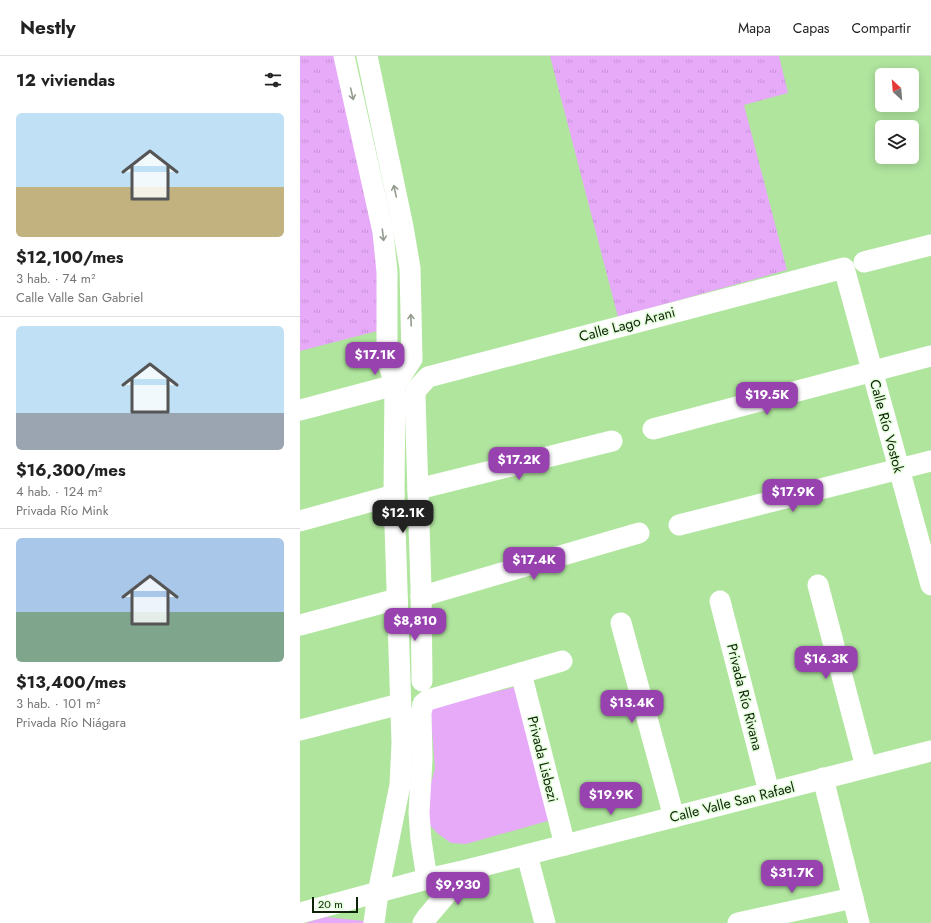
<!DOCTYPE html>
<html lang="es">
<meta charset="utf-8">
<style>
:root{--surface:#fff;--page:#f6f6f6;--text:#222;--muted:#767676;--line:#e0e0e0;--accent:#9742af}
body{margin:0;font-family:Jost,sans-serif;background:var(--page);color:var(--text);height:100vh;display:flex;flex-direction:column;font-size:15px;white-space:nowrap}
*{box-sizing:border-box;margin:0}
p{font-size:13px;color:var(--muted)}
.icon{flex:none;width:22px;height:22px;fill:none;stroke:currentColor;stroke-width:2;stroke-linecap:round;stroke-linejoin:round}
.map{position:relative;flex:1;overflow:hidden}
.details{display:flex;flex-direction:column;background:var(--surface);width:300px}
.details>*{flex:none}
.needle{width:26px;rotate:334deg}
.fabs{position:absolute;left:575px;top:12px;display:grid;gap:8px}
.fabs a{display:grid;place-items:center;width:44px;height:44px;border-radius:6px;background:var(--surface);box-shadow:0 2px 10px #0003;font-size:20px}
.scale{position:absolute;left:12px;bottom:10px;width:46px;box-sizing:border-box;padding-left:4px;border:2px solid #0e2207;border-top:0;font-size:11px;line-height:14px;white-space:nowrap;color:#0e2207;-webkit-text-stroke:3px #e3feda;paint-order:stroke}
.price{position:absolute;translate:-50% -34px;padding:0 9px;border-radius:8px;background:var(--accent);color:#fff;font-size:13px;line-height:26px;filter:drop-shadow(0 1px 2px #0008)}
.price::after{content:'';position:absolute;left:50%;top:24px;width:12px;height:9px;margin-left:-6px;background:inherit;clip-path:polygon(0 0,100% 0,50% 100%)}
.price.active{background:#222;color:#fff}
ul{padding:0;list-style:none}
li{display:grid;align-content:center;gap:8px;height:212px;padding:0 16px}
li+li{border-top:1px solid var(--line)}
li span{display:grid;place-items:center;height:124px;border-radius:6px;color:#555}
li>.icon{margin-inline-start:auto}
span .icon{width:72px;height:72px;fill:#fffc;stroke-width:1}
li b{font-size:17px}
h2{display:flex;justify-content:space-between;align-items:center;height:48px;padding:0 16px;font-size:17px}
header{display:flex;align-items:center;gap:24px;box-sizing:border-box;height:56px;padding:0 20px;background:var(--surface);border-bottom:1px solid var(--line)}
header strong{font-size:19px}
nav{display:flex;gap:22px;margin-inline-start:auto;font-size:14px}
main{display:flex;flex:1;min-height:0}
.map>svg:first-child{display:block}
.grass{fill:url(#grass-tufts)}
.park{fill:#e6aaf9}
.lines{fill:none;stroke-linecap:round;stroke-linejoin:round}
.minor{stroke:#fff;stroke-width:21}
.oneway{stroke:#939c8f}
.labels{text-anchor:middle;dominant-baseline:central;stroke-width:3;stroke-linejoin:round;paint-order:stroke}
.street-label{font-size:14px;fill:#0e2207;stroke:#e3feda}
</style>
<header>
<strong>Nestly</strong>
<nav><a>Mapa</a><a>Capas</a><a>Compartir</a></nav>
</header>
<main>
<section class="details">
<h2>12 viviendas<svg class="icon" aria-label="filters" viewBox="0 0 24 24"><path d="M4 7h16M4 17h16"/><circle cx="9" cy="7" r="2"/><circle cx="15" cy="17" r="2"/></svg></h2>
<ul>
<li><span style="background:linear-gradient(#bfe0f5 60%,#c2b280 0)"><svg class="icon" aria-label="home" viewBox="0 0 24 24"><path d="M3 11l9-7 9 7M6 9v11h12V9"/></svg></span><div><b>$12,100/mes</b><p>3 hab. · 74 m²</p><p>Calle Valle San Gabriel</p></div></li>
<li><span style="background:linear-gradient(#bfe0f5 70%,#9aa5b1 0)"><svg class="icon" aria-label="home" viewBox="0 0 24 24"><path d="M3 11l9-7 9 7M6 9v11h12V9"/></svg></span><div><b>$16,300/mes</b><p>4 hab. · 124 m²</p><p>Privada Río Mink</p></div></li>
<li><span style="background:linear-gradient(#a9c7e8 60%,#7fa58c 0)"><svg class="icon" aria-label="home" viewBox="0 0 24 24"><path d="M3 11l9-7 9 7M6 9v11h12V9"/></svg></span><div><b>$13,400/mes</b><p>3 hab. · 101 m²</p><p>Privada Río Niágara</p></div></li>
</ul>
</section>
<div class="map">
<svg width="631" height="867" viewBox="0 0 631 867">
<defs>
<pattern id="grass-tufts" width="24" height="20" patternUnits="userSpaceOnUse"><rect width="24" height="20" fill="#e6aaf9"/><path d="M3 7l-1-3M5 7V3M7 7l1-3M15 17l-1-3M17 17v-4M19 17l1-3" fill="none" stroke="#c492d4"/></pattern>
</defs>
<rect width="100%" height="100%" fill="#b0e59e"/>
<!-- grass -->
<g class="grass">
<path d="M0,0H39L80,182L85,273L0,295Z"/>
<path d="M250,0H479L488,37L444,49L487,214L318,261Z"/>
</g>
<!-- park -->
<g class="park">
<path d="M215,631L251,764L166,788L151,787L137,777L129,768L126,747L135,712L130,651Z"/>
<path d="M26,861L64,865V867H5Z"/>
</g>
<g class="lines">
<!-- minor -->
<g class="minor">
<path d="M44,0L83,176L87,216V302L95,329L94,439L102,687L100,729L78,837L74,867"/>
<path d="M67,0L103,171L110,212L112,303L95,329"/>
<path d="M564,206L631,189"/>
<path d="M0,354L95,329"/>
<path d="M353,373L631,300"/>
<path d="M118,433L312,385"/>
<path d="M0,465L94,439"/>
<path d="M379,469L631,405"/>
<path d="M518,529L566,711"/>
<path d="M121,540L133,537L339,477"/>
<path d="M420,545L469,736"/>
<path d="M321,567L374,761"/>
<path d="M0,569L97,543"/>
<path d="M221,617L265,789"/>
<path d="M122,625L121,532L115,341L116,334L128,321L544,212L631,529"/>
<path d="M0,674L100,648"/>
<path d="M523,722L559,867"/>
<path d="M227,799L245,867"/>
<path d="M127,823L121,784L119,757L122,703L121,657L123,648L128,644L262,605"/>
<path d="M0,857L127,823L167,814L631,695"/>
<path d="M123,867L127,861L167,814"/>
<path d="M438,867L553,842"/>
</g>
</g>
<!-- one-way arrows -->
<defs><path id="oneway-shaft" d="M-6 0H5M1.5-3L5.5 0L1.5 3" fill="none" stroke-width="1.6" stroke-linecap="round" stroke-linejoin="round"/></defs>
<g class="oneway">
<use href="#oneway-shaft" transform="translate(52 38) rotate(77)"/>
<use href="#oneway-shaft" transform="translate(95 135) rotate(-102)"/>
<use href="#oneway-shaft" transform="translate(83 179) rotate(83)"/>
<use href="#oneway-shaft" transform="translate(111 264) rotate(-92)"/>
</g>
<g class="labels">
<!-- street labels -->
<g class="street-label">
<text transform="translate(327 268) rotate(-15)">Calle Lago Arani</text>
<text transform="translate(587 370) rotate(75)">Calle Río Vostok</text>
<text transform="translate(445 641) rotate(76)">Privada Río Rivana</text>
<text transform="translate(243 703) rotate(76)">Privada Lisbezi</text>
<text transform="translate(432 746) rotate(-14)">Calle Valle San Rafael</text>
</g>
</g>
</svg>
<div class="fabs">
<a><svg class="needle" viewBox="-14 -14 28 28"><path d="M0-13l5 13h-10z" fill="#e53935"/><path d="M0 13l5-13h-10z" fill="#767676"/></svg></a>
<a><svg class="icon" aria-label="layers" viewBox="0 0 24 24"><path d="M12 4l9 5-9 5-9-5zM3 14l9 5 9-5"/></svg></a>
</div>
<div class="scale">20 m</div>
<b class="price" style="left:75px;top:320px">$17.1K</b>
<b class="price" style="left:467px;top:360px">$19.5K</b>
<b class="price" style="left:219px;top:425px">$17.2K</b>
<b class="price" style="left:493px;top:457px">$17.9K</b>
<b class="price active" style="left:103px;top:478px">$12.1K</b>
<b class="price" style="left:234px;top:525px">$17.4K</b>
<b class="price" style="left:115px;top:586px">$8,810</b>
<b class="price" style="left:526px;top:624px">$16.3K</b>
<b class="price" style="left:332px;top:668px">$13.4K</b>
<b class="price" style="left:311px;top:760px">$19.9K</b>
<b class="price" style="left:492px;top:838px">$31.7K</b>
<b class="price" style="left:158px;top:850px">$9,930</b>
</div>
</main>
